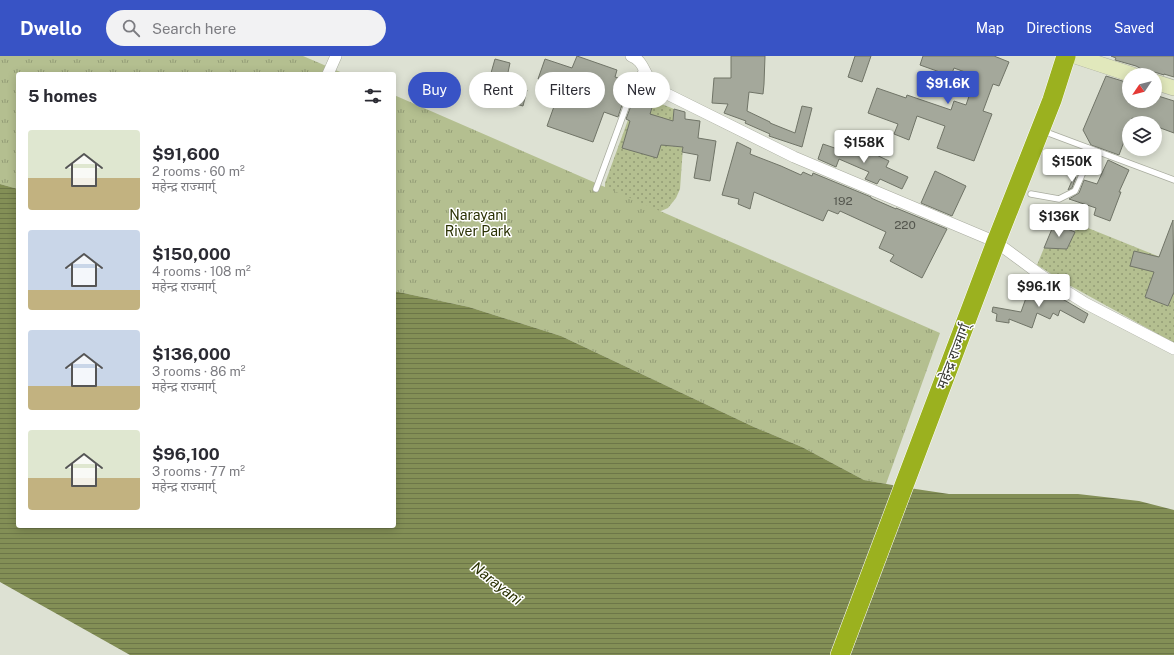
<!DOCTYPE html>
<meta charset="utf-8">
<style>
:root{--surface:#fff;--page:#f2f2f3;--text:#2b2b33;--muted:#7c7c81;--accent:#3853c5}
body{margin:0;font-family:"Public Sans","Noto Sans Devanagari",sans-serif;background:var(--page);color:var(--text);height:100vh;display:flex;flex-direction:column;font-size:15px;white-space:nowrap}
*{box-sizing:border-box;margin:0}
p{font-size:13px;color:var(--muted)}
.icon{flex:none;width:22px;height:22px;fill:none;stroke:currentColor;stroke-width:2;stroke-linecap:round;stroke-linejoin:round}
.map{position:relative;flex:1;overflow:hidden}
.sheet{position:absolute;left:16px;top:16px;width:380px;height:456px;display:flex;flex-direction:column;background:var(--surface);border-radius:4px;box-shadow:0 2px 10px #0003}
.sheet>*{flex:none}
.guide{position:absolute;left:408px;top:16px;width:380px;height:36px;display:flex;gap:8px}
.needle{width:26px;rotate:235deg}
.fabs{position:absolute;left:1122px;top:12px;display:grid;gap:8px}
.fabs a{display:grid;place-items:center;width:40px;height:40px;border-radius:50%;background:var(--surface);box-shadow:0 2px 10px #0003;font-size:20px}
.price{position:absolute;translate:-50% -34px;padding:0 9px;border-radius:4px;background:#fff;color:#222;font-size:13px;line-height:26px;filter:drop-shadow(0 1px 2px #0008)}
.price::after{content:'';position:absolute;left:50%;top:24px;width:12px;height:9px;margin-left:-6px;background:inherit;clip-path:polygon(0 0,100% 0,50% 100%)}
.price.current{background:var(--accent);color:#fff}
ul{padding:0;list-style:none}
li{display:flex;align-items:center;gap:12px;height:100px;padding:0 12px}
li span{display:grid;place-items:center;flex:none;width:112px;height:80px;border-radius:4px;color:#555}
li>.icon{margin-inline-start:auto}
span .icon{width:48px;height:48px;fill:#fffc;stroke-width:1}
li b{font-size:17px}
h2{display:flex;justify-content:space-between;align-items:center;height:48px;padding:0 12px;font-size:17px}
.tag{padding:0 14px;border-radius:18px;background:var(--surface);box-shadow:0 2px 10px #0003;font-size:14px;line-height:36px}
.tag.current{background:var(--accent);color:#fff}
header{display:flex;align-items:center;gap:24px;box-sizing:border-box;height:56px;padding:0 20px;background:var(--accent);color:#fff}
header strong{font-size:19px}
nav{display:flex;gap:22px;margin-inline-start:auto;font-size:14px}
.search{width:280px;height:36px;background:var(--page);display:flex;align-items:center;gap:10px;box-sizing:border-box;padding:0 14px;border-radius:22px;color:var(--muted);font-size:15px}
.map>svg:first-child{display:block}
.grass{fill:url(#grass-dots)}
.park{fill:url(#park-tufts)}
.water{fill:url(#water-rules)}
.building{fill:#a4a89b;stroke:#707467}
.lines{fill:none;stroke-linecap:round;stroke-linejoin:round}
.lane-casing{stroke:#a9ac9f;stroke-width:7}
.street-casing{stroke:#a9ac9f;stroke-width:12}
.secondary-casing{stroke:#a9ac9f;stroke-width:16}
.highway-casing{stroke:#fff;stroke-width:20}
.lane{stroke:#fff;stroke-width:5.5}
.street{stroke:#fff;stroke-width:11}
.secondary{stroke:#e1e8bc;stroke-width:15}
.highway{stroke:#9bb11f;stroke-width:19}
.labels{text-anchor:middle;dominant-baseline:central;stroke-width:3;stroke-linejoin:round;paint-order:stroke}
.number-label{font-size:12px;fill:#54564e}
.park-label{font-size:14px;fill:#2a3103;stroke:#fff}
.street-label{font-size:14px;fill:#393b35;stroke:#fff}
.water-label{font-size:15px;font-style:italic;fill:#2b3304;stroke:#fff}
</style>
<header>
<strong>Dwello</strong>
<div class="search"><svg class="icon" aria-label="search" viewBox="0 0 24 24"><circle cx="10" cy="10" r="6"/><path d="M15 15l6 6"/></svg>Search here</div>
<nav><a>Map</a><a>Directions</a><a>Saved</a></nav>
</header>
<div class="map">
<svg width="1174" height="599" viewBox="0 0 1174 599">
<defs>
<pattern id="grass-dots" width="8" height="8" patternUnits="userSpaceOnUse"><rect width="8" height="8" fill="#b4bf90"/><path d="M2 2h.1M6 6h.1" fill="none" stroke="#939c76" stroke-width="1.8" stroke-linecap="round"/></pattern>
<pattern id="park-tufts" width="24" height="20" patternUnits="userSpaceOnUse"><rect width="24" height="20" fill="#b4bf90"/><path d="M3 7l-1-3M5 7V3M7 7l1-3M15 17l-1-3M17 17v-4M19 17l1-3" fill="none" stroke="#939c76"/></pattern>
<pattern id="water-rules" width="6" height="5" patternUnits="userSpaceOnUse"><rect width="6" height="5" fill="#838f56"/><path d="M0 2.5h6" fill="none" stroke="#6c7648"/></pattern>
</defs>
<rect width="100%" height="100%" fill="#dde1d3"/>
<!-- grass -->
<g class="grass">
<path d="M654,45L674,53L671,90L683,91L680,133L676,142L668,152L661,155H637L605,135V127L628,64L650,58Z"/>
<path d="M1078,168L1160,201L1145,241L1168,250L1174,236V287L1069,229L1037,209L1044,192L1067,193Z"/>
</g>
<!-- park -->
<g class="park">
<path d="M0,0H303L345,18H18V133L0,128Z"/>
<path d="M394,39L940,277L886,428L864,424L802,391L754,371L561,280L469,251L394,235Z"/>
</g>
<!-- water -->
<path class="water" d="M0,128L18,133V470H394V235L469,251L561,280L754,371L802,391L864,424L909,432L949,438H1078L1139,445L1174,454V599H130L0,526Z"/>
<!-- building -->
<g class="building">
<path d="M577,0L617,14L615,21L630,25L618,61L604,56L593,86L547,70L561,31L538,23L545,3L572,12Z"/>
<path d="M731,0H765L764,28L763,38L749,36L747,55L770,66V67L795,77L802,50L812,52L802,91L769,80L770,78L745,67L746,65L724,57L728,48L712,47L714,22H731Z"/>
<path d="M855,0H871L862,26L848,21Z"/>
<path d="M923,0H994L1009,6L999,30L993,28L983,55L992,58L974,105L937,92L945,70L917,60L909,84L894,78L898,68L868,57L877,32L906,42L907,39L951,54L954,45L966,49L976,20L954,12L951,20L920,9Z"/>
<path d="M1111,0H1174V21L1164,18V19L1148,14L1147,16L1136,10L1115,4L1116,2Z"/>
<path d="M495,3L510,7L507,21L491,17Z"/>
<path d="M1106,20L1129,27V45H1155V39L1174,45V77L1155,70V67H1146L1132,62L1131,67H1129V72L1119,99L1091,89L1083,74Z"/>
<path d="M517,31L527,34L523,50L512,47Z"/>
<path d="M635,39L654,45L650,58L673,65L674,53L685,56V63L700,65L698,82L716,85L710,125L694,122L698,99L682,96L683,91L661,89L657,102L622,92L630,65L626,63Z"/>
<path d="M857,85L868,90L866,94L889,105L886,111L908,121L902,133L880,123L877,128L865,123L869,116L839,103L836,111L818,103L823,88L852,98Z"/>
<path d="M737,86L751,93L750,98L781,110L801,119L803,116L812,120L813,117L871,141V142L896,153V152L947,173L922,222L890,205L894,199L879,192L886,176L840,155L838,158L828,154L823,165L754,136L750,153L738,148L739,143L722,139Z"/>
<path d="M1108,104L1129,114L1119,136H1121L1110,165L1094,159L1096,152L1069,143L1079,137L1084,124L1097,128Z"/>
<path d="M935,115L966,130L952,160L921,147Z"/>
<path d="M1074,120L1076,121L1072,132L1068,134Z"/>
<path d="M1173,164L1174,236L1168,250L1145,241L1154,216L1130,210L1134,195L1159,201Z"/>
<path d="M1054,168L1075,176L1067,193L1044,192Z"/>
<path d="M1031,228L1047,234L1088,258L1084,267L1060,254L1058,260L1053,257L1050,263L1037,257L1032,272L1009,263V267L996,265L997,258L992,256L993,251L1021,256Z"/>
</g>
<g class="lines">
<!-- lane casing -->
<g class="lane-casing">
<g id="lane">
<path d="M1043,75L1174,124"/>
<path d="M596,133L633,32L643,12"/>
<path d="M1031,138L1059,143L1075,135L1084,114L1087,92"/>
</g>
</g>
<!-- street casing -->
<g class="street-casing">
<g id="street">
<path d="M631,0C642,4 643,13 649,22C652,26 656,30 659,34L794,101L996,186L1042,220L1085,247L1174,293"/>
<path d="M328,18L336,0"/>
</g>
</g>
<!-- secondary casing -->
<g class="secondary-casing">
<g id="secondary">
<path d="M1075,0L1133,19"/>
<path d="M1155,26L1174,32"/>
</g>
</g>
<!-- highway casing -->
<g class="highway-casing">
<path id="highway" d="M840,599L996,186L1052,44L1066,0"/>
</g>
<!-- lane -->
<use href="#lane" class="lane"/>
<!-- street -->
<use href="#street" class="street"/>
<!-- secondary -->
<use href="#secondary" class="secondary"/>
<!-- highway -->
<use href="#highway" class="highway"/>
</g>
<g class="labels">
<!-- number labels -->
<g class="number-label">
<text x="843" y="145">192</text>
<text x="905" y="169">220</text>
</g>
<!-- park labels -->
<g class="park-label">
<text x="478" y="159">Narayani<tspan x="478" dy="16">River Park</tspan></text>
</g>
<!-- street labels -->
<g class="street-label">
<text transform="translate(953 300) rotate(-69)">महेन्द्र राज्मार्ग्</text>
</g>
<!-- water labels -->
<g class="water-label">
<text transform="translate(497 527) rotate(38)">Narayani</text>
</g>
</g>
</svg>
<div class="fabs">
<a><svg class="needle" viewBox="-14 -14 28 28"><path d="M0-13l5 13h-10z" fill="#e53935"/><path d="M0 13l5-13h-10z" fill="#7c7c81"/></svg></a>
<a><svg class="icon" aria-label="layers" viewBox="0 0 24 24"><path d="M12 4l9 5-9 5-9-5zM3 14l9 5 9-5"/></svg></a>
</div>
<b class="price current" style="left:948px;top:49px">$91.6K</b>
<b class="price" style="left:864px;top:108px">$158K</b>
<b class="price" style="left:1072px;top:127px">$150K</b>
<b class="price" style="left:1059px;top:182px">$136K</b>
<b class="price" style="left:1039px;top:252px">$96.1K</b>
<div class="guide">
<a class="tag current">Buy</a>
<a class="tag">Rent</a>
<a class="tag">Filters</a>
<a class="tag">New</a>
</div>
<section class="sheet">
<h2>5 homes<svg class="icon" aria-label="filters" viewBox="0 0 24 24"><path d="M4 7h16M4 17h16"/><circle cx="9" cy="7" r="2"/><circle cx="15" cy="17" r="2"/></svg></h2>
<ul>
<li><span style="background:linear-gradient(#dfe7d0 60%,#c2b280 0)"><svg class="icon" aria-label="home" viewBox="0 0 24 24"><path d="M3 11l9-7 9 7M6 9v11h12V9"/></svg></span><div><b>$91,600</b><p>2 rooms · 60 m²</p><p>महेन्द्र राज्मार्ग्</p></div></li>
<li><span style="background:linear-gradient(#c9d6e8 75%,#c2b280 0)"><svg class="icon" aria-label="home" viewBox="0 0 24 24"><path d="M3 11l9-7 9 7M6 9v11h12V9"/></svg></span><div><b>$150,000</b><p>4 rooms · 108 m²</p><p>महेन्द्र राज्मार्ग्</p></div></li>
<li><span style="background:linear-gradient(#c9d6e8 70%,#c2b280 0)"><svg class="icon" aria-label="home" viewBox="0 0 24 24"><path d="M3 11l9-7 9 7M6 9v11h12V9"/></svg></span><div><b>$136,000</b><p>3 rooms · 86 m²</p><p>महेन्द्र राज्मार्ग्</p></div></li>
<li><span style="background:linear-gradient(#dfe7d0 60%,#c2b280 0)"><svg class="icon" aria-label="home" viewBox="0 0 24 24"><path d="M3 11l9-7 9 7M6 9v11h12V9"/></svg></span><div><b>$96,100</b><p>3 rooms · 77 m²</p><p>महेन्द्र राज्मार्ग्</p></div></li>
</ul>
</section>
</div>
